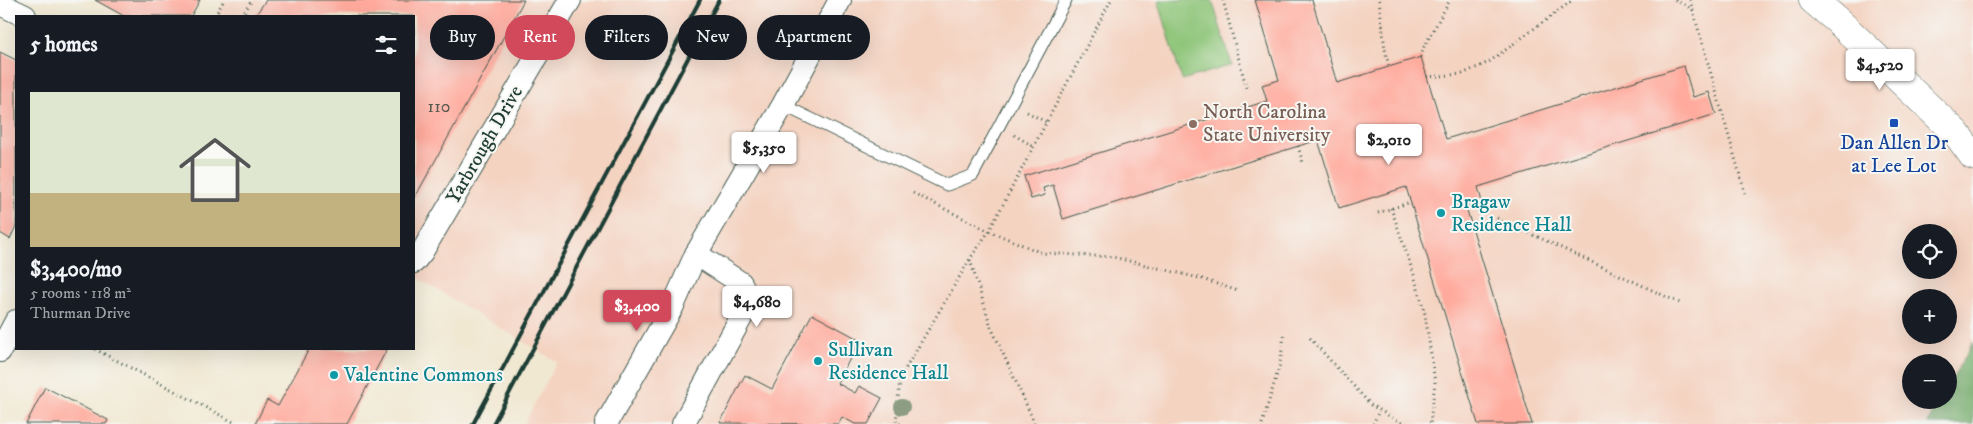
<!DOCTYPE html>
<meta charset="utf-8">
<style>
:root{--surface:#171b24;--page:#20242c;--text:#f1f3f6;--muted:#9ea1a6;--line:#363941;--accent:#d1495b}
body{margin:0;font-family:"IM FELL DW Pica",serif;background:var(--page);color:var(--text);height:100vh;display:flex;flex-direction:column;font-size:19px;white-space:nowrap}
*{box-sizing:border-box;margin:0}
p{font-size:16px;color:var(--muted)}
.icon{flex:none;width:28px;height:28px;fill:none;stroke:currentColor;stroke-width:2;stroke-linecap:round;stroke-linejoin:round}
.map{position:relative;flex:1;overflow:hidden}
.sheet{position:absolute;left:15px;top:15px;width:400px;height:335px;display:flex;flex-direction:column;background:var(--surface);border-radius:0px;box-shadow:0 5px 20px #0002}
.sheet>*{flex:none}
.top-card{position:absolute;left:430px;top:15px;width:475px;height:45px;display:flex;gap:10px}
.controls{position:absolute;left:1902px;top:224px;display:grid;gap:10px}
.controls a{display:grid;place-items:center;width:55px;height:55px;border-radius:50%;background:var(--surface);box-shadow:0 5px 20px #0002;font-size:25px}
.price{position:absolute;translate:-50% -42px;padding:0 11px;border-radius:5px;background:#fff;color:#222;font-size:16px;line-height:32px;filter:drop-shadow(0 1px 2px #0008)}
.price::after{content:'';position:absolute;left:50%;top:30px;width:15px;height:11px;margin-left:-8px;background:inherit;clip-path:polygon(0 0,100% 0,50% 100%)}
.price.selected{background:var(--accent);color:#fff}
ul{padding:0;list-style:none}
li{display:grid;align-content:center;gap:10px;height:265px;padding:0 15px}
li+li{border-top:1px solid var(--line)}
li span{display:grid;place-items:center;height:155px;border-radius:0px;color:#555}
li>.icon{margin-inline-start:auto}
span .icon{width:90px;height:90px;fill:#fffc;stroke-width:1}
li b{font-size:21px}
h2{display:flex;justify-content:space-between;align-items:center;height:60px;padding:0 15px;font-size:21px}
.tag{padding:0 18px;border-radius:22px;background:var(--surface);box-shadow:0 5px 20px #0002;font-size:18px;line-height:45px}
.tag.selected{background:var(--accent);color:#fff}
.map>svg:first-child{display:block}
.built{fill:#f4d3c1;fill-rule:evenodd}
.green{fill:#8cc477;stroke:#568056}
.forest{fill:#71aa68;stroke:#48744e}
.building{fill:#ffaa9c}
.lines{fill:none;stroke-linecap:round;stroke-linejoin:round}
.lane-casing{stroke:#3e574c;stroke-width:13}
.street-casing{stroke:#3e574c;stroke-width:24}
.secondary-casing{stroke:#3e574c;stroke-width:29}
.path{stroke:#3e574c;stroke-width:3;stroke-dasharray:1 4;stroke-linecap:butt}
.lane{stroke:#fff;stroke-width:11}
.street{stroke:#fff;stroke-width:22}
.secondary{stroke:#fff;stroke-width:28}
.rail{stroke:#1f3d34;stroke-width:4}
.tree{fill:#8c9d84}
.transit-dot{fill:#1a4fb4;stroke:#f6f6f2;stroke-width:2}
.education-dot{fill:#8d6e63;stroke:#f6f6f2;stroke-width:2}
.culture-dot{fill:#0f9aa8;stroke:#f6f6f2;stroke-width:2}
.labels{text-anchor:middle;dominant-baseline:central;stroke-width:4;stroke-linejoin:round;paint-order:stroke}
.number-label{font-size:18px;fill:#57584e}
.education-label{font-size:20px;fill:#785e54;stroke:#f6f6f2;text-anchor:start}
.transit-label{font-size:20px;fill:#164399;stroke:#f6f6f2}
.street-label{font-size:20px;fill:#1f3d34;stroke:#f6f6f2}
.culture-label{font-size:20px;fill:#0d838f;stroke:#f6f6f2;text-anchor:start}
</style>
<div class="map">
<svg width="1973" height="424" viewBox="0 0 1973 424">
<rect width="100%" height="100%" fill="#f6f6f2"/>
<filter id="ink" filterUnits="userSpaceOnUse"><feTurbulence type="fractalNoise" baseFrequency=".02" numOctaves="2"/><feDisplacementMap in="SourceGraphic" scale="10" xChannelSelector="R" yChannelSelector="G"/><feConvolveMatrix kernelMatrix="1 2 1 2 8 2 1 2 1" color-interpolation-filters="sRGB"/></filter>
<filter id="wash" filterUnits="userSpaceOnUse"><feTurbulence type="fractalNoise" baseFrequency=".0096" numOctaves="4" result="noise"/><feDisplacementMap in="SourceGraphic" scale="20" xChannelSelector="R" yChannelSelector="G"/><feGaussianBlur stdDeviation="1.12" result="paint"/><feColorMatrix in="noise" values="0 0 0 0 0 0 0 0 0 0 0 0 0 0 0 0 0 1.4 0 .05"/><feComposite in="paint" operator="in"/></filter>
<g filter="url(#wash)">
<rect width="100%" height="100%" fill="#f1e8d2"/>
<!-- built -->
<path class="built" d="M224,0H1973V424H524L557,362L414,276V16H216ZM1911,232H1949V270H1911ZM1911,298H1949V335H1911ZM1911,362H1949V400H1911Z"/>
<!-- green -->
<path class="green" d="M1158,0H1212L1232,65L1182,80Z"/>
<!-- forest -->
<path class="forest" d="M1973,342V424H1927L1940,400H1949V385Z"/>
<g id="blocks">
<!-- building -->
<g class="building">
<path d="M95,0H200L191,16H124Z"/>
<path d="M266,0H524L414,199V16H255Z"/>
<path d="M1255,0H1312L1337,83L1421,57L1446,139L1684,66L1693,97L1709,92L1716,114L1478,187L1482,202L1466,207L1532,424H1478L1406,187L1339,208L1318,140L1063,219L1053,185L1043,188L1045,195L1031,199L1024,176L1267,101L1262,85L1279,80Z"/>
<path d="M0,52L16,60V226L10,239L0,233Z"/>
<path d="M812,314L860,340L837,383L855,393L859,386L882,398L868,424H855L842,417L838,424L720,423L745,375L772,389Z"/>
<path d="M309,349H387L347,424H255L267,400L278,406Z"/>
<path d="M45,387L108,420L106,424H26Z"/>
</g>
</g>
</g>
<g filter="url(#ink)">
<use href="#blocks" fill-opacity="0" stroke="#3e574c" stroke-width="1"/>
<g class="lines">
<!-- lane casing -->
<g class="lane-casing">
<path id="lane" d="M783,105L947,185L973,175L1066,0"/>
</g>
<!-- street casing -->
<g class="street-casing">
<g id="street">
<path d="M0,4L25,16"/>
<path d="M414,262L422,252L570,0"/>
<path d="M0,351L16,321"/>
<path d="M606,424L673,306L696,254L783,105L840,0"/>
<path d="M683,424L741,318C746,305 748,295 741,283L696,254"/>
</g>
</g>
<!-- secondary casing -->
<g class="secondary-casing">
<path id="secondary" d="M1813,0L1838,21L1956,133L1973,156"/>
</g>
<!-- path -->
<g class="path">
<path d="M1223,0L1247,90"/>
<path d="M1379,0L1385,49L1389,67"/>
<path d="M1675,0L1693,10"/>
<path d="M1690,0L1745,193"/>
<path d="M215,16L224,0"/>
<path d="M242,16L252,0"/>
<path d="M1421,57L1424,47L1450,0"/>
<path d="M1427,77L1462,74L1489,62L1573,0"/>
<path d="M1027,112L1046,122"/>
<path d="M1014,135L1033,146"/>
<path d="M1298,146L1303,163"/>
<path d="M913,193L989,231L1042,253L1113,257L1199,278L1238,291"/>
<path d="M1391,208L1414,275L1425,314L1435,382L1430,424"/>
<path d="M1378,213L1411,202"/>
<path d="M1497,218L1682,304"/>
<path d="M970,260L991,327L1035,424"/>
<path d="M1310,338L1371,405L1403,424"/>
<path d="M95,349L237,424"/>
<path d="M900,424L896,422L900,378L970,259L989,231L1111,0"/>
<path d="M1262,424L1280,364L1284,335"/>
<path d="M1373,424L1379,411"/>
</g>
<!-- lane -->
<use href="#lane" class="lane"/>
<!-- street -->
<use href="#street" class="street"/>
<!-- secondary -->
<use href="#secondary" class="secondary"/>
<!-- rail -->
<g class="rail">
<path d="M473,424L700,0"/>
<path d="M493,424L719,0"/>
</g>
</g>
<!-- trees -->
<circle class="tree" cx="902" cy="407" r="8"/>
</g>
<!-- markers -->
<rect class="transit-dot" x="1889" y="118" width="10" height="10" rx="2.5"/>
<circle class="education-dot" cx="1193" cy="124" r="5"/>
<g class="culture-dot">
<circle cx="1441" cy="213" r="5"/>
<circle cx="818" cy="361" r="5"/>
<circle cx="334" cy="375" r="5"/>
</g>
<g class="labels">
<!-- number labels -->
<g class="number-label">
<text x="439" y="107">110</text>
</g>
<!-- education labels -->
<g class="education-label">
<text x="1203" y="112">North Carolina<tspan x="1203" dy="23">State University</tspan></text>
</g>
<!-- transit labels -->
<g class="transit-label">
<text x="1894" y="143">Dan Allen Dr<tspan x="1894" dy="23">at Lee Lot</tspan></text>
</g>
<!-- street labels -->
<g class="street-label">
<text transform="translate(485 145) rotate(-60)">Yarbrough Drive</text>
</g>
<!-- culture labels -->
<g class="culture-label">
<text x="1451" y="202">Bragaw<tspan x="1451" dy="23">Residence Hall</tspan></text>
<text x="828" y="350">Sullivan<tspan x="828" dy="23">Residence Hall</tspan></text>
<text x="344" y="375">Valentine Commons</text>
</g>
</g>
</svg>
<div class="controls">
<a><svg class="icon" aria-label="locate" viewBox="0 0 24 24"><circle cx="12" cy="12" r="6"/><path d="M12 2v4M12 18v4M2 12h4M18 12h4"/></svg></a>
<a>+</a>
<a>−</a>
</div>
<b class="price" style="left:1880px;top:91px">$4,520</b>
<b class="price" style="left:1389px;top:166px">$2,010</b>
<b class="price" style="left:764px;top:174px">$5,350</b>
<b class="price" style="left:757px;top:328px">$4,680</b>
<b class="price selected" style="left:637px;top:332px">$3,400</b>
<div class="top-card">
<a class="tag">Buy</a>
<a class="tag selected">Rent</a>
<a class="tag">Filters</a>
<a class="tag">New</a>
<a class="tag">Apartment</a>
</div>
<section class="sheet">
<h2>5 homes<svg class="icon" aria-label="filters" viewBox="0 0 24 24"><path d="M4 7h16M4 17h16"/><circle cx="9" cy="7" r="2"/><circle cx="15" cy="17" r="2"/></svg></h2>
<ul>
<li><span style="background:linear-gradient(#dfe7d0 65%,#c2b280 0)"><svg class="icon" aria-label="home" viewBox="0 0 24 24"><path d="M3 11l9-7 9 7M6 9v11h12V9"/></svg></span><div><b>$3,400/mo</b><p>5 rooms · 118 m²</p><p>Thurman Drive</p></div></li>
</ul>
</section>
</div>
